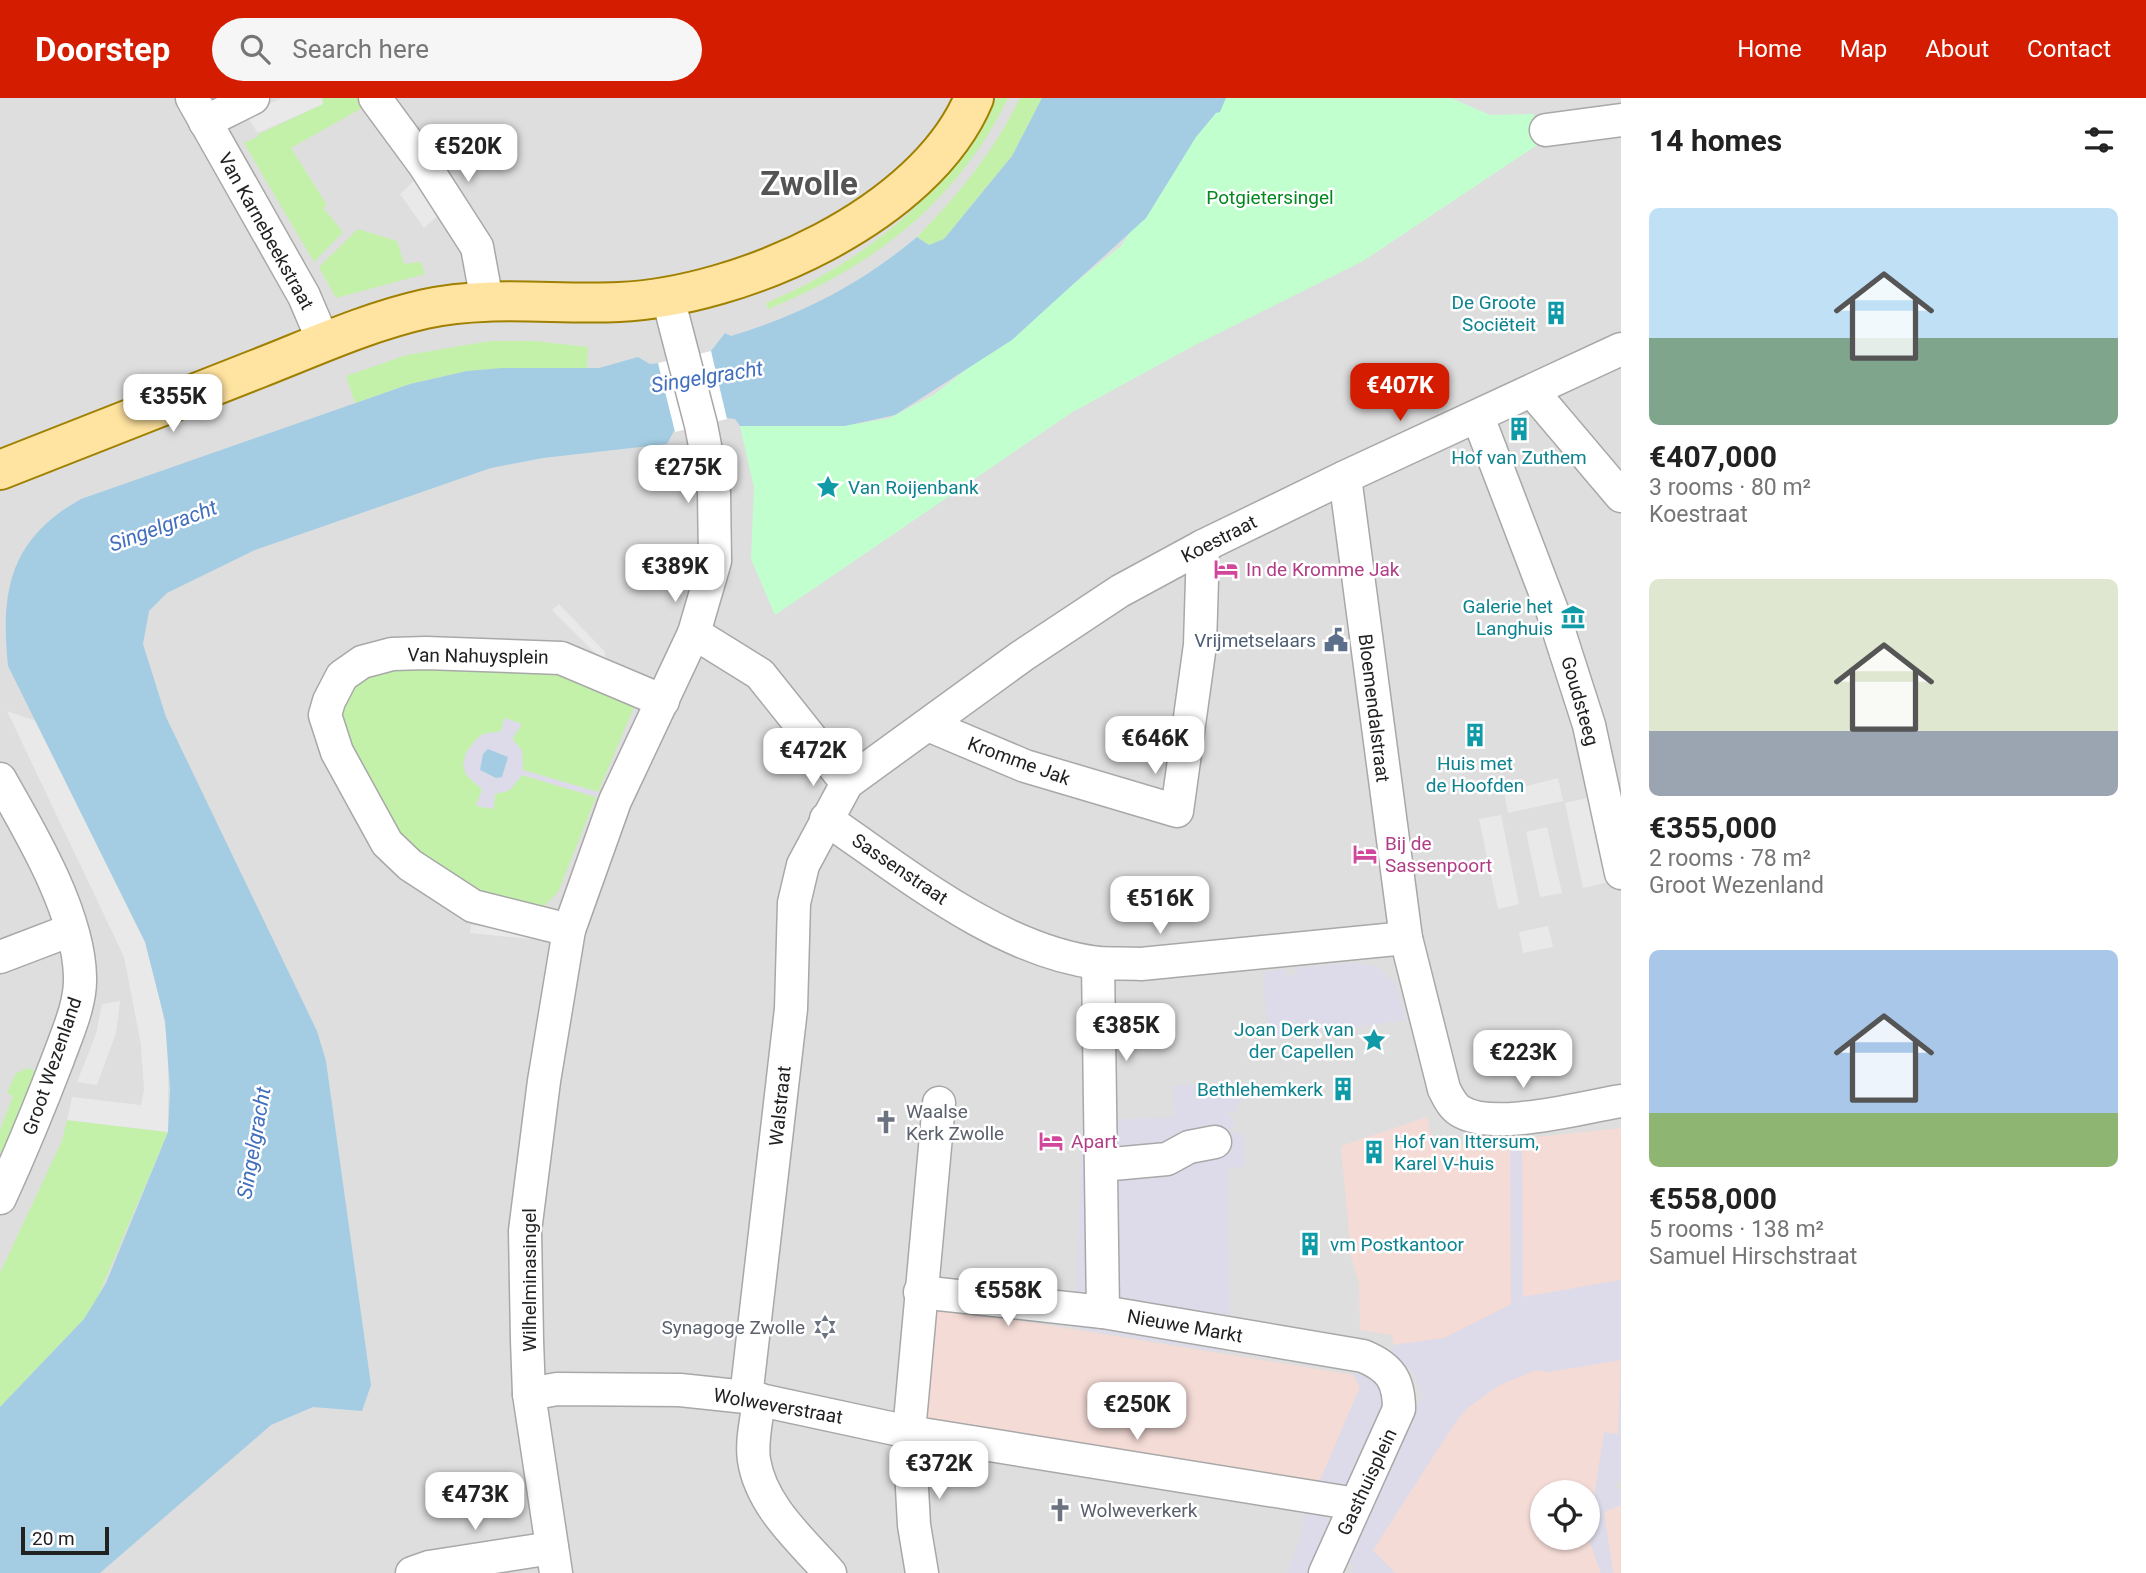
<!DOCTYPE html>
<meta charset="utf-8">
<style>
:root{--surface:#fff;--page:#f6f6f6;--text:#222;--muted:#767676;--accent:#d31c00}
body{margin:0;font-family:Roboto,sans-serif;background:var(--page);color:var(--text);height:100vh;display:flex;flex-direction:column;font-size:26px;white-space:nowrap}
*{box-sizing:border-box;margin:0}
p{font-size:23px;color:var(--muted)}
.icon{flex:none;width:38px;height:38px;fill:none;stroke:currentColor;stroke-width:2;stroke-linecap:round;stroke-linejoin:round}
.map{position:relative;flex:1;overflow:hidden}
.panel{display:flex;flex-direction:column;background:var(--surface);width:525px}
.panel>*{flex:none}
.tools{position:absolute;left:1530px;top:1382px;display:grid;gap:14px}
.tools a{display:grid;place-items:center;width:70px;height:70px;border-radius:50%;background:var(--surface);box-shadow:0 2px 5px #0004;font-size:35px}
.scale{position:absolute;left:21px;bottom:18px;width:88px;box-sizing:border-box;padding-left:7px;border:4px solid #212121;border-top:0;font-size:19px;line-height:24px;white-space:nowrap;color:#212121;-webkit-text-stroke:5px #fff;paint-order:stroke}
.price{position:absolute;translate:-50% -60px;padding:0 16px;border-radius:14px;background:#fff;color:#222;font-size:23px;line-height:46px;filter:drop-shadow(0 2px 4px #0008)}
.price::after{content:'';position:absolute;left:50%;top:42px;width:21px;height:16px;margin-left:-10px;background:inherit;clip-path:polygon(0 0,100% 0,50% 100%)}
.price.on{background:var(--accent);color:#fff}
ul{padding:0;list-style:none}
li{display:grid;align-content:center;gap:14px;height:371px;padding:0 28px}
li span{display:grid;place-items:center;height:217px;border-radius:10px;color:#555}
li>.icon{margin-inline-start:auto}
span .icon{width:126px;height:126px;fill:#fffc;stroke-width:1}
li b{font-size:30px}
h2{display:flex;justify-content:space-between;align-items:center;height:84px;padding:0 28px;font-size:30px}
header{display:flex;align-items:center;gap:42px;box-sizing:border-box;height:98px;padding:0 35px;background:var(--accent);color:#fff}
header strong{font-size:33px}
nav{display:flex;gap:38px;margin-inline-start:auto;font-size:24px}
.search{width:490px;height:63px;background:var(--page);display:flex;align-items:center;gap:18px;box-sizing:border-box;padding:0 24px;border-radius:38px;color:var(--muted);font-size:26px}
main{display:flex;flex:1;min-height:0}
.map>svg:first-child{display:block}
.residential{fill:#dfdede;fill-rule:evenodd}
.commercial{fill:#f4dbd6;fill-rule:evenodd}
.grass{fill:#c3f1a9}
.park{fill:#c2ffcf}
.parking{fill:#e9e9e9}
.plaza{fill:#dddbe9;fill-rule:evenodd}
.water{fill:#a4cde4}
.pier{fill:#fff}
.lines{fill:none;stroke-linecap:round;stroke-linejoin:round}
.minor-casing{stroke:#a8a8a8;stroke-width:35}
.major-casing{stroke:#9f8000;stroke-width:42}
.minor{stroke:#fff;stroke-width:32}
.major{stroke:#ffe3a0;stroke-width:38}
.labels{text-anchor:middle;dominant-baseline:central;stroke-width:5;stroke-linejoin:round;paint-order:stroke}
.park-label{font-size:19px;fill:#01891e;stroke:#fff}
.street-label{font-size:19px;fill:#212121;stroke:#fff}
.culture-label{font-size:19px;fill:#0d838f;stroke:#fff;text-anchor:end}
.hotel-label{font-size:19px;fill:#b23c85;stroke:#fff;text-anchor:start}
.service-label{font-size:19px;fill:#4e5e75;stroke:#fff;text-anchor:end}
.worship-label{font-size:19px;fill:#5b616d;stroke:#fff;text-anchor:start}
.water-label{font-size:21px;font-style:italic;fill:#426fbd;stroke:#fff}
.town-label{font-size:33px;font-weight:bold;fill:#545454;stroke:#fff}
</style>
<header>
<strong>Doorstep</strong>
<div class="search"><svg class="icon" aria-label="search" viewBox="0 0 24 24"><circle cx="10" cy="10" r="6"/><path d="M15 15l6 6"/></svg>Search here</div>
<nav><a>Home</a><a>Map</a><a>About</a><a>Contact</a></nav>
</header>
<main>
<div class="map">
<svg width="1621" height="1475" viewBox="0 0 1621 1475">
<rect width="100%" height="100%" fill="#f2f0e7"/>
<!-- residential -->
<path class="residential" d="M0,0H1621V1475H0ZM1542,1395H1587V1440H1542Z"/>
<!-- commercial -->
<g class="commercial">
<path d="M1427,1019L1434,1050L1621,1030V1182L1526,1200L1444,1240L1393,1247L1392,1237L1360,1232L1359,1186L1351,1158L1341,1048Z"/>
<path d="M930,1208L1354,1277L1360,1289L1318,1387L915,1321Z"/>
<path d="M1621,1262L1618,1337L1604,1335L1588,1440L1601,1475H1395L1373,1452L1448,1334L1471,1306L1500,1287L1535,1272L1549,1274ZM1542,1395H1587V1440H1542Z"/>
<path d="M1621,1406V1475H1613L1604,1414Z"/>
</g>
<!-- grass -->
<g class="grass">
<path d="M322,0H365L369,6L291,50L327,107L323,110L343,134L314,164L244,45L259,38L258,34L261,35L321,7Z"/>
<path d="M997,0H1008C958,103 873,169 768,211L766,205C866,163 946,97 997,0Z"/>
<path d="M1020,0H1042L1012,58L944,141L929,147L917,139C958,97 994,54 1020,0Z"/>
<path d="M358,131L397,143L404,166L421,164L425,176L336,200L319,169Z"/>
<path d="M490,243H534L588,249L587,270L467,273L410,286L355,305L346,278L407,257Z"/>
<path d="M541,567L627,602L634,609L598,694L523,672C520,650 512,641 504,620L501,634L483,636C461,650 459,678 483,691L476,707L494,711L495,696L508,693L522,677L596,699L558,794L544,808L475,792L404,752L338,621L350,591L368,572Z"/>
<path d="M29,970L38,975L0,1057V1032L13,998L7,995L16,975Z"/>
<path d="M67,1022L168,1034L95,1205L84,1221L0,1309V1175L62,1043Z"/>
</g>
<!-- park -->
<path class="park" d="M1217,0H1451L1490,17L1534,16L1537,47L1363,163L1193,248L1071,315L775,517L751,461L754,390L740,328L856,326L890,320L935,296L1121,148Z"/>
<!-- parking -->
<g class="parking">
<path d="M282,0H322L323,6L258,35L246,17Z"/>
<path d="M414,83L440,116L424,130L400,96Z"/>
<path d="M559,506L605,554L606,566L552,512Z"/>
<path d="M7,613L36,623L145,844L156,880L168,943V1034L67,1022L72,999L141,1007L144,992L141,947L124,859Z"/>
<path d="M1558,680L1563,703L1508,715L1504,694Z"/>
<path d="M1587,700L1608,784L1583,790L1565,705Z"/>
<path d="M1501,717L1519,806L1498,811L1479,721Z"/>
<path d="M1547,729L1562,795L1540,799L1526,734Z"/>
<path d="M471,827L541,833V842L470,835Z"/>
<path d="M1548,828L1553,849L1523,855L1519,834Z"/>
<path d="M120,903L116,935L97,987L77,984L96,936L102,906Z"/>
</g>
<!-- plaza -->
<g class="plaza">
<path d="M505,620L522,626L512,641L522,652L523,672L598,694L596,699L522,677L511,691L495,696L493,711L476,708L482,691L466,677L463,667L466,654L483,636L501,633ZM499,655L507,657L504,677L481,674L483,662Z"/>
<path d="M1354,864L1377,869L1395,885L1406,922L1268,941L1263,874L1286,871L1287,878L1297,877V870Z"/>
<path d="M1241,985L1244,1003L1240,1000L1233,1015L1228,1013L1227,1017L1233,1019L1234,1030L1229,1032L1231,1036L1236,1033L1245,1040L1244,1069L1228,1070L1230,1212L1225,1255L1075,1230L1082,1023L1175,1019L1173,988Z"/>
<path d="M1522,1044L1523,1199L1621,1182V1262L1548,1274L1536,1272L1499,1287L1462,1314L1373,1452L1395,1475H1352L1355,1468L1346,1464L1314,1475H1287L1300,1442L1306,1408L1318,1387L1360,1289L1354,1277L1362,1268L1414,1309L1424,1298L1413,1273L1389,1255L1393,1247L1444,1240L1511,1206L1510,1047Z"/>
<path d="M1621,1265V1383L1615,1384V1391H1621V1407L1604,1414L1613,1475H1601L1588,1439L1604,1334L1618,1336Z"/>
</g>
<!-- water -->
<g class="water">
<path d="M1042,0H1226L1220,14L1216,15L1196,39L1146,120L1012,242L895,317L845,328H740L735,321L727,320L674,333L667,346L543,360L491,370L255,452L167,495L149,513L143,546L166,619L317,933L326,963L371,1287L362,1313L313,1309L271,1327L100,1475H0V1309L84,1221L106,1185L168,1034L170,991L165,923L145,844L8,568C0,491 11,440 81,401L410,286L467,273L502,270H599L638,259L650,266L659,265L711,253L725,235L731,238C801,217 861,186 917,139L929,147L944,141L1012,58Z"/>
<path d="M488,651L508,659L502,679L496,680L480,672L483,656Z"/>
</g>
<!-- pier -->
<path class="pier" d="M711,253L727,321L675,334L658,265Z"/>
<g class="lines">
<!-- minor casing -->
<g class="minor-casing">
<g id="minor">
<path d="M192,0L304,198L324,245"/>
<path d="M375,0L425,68L477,149L487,203"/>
<path d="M205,24L253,0"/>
<path d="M1546,32L1621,22"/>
<path d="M1533,294L1621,398"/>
<path d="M1478,319L1553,515L1589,627L1621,775"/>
<path d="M1345,379L1406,840L1444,991C1448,999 1452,1008 1460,1013C1494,1034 1582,1009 1621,1003"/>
<path d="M694,535L760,576L847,685"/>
<path d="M928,627L1025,668L1177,713L1200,547L1203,448"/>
<path d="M0,681C31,735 79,816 80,879C81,906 67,936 58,961C40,1008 21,1054 0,1100"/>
<path d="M826,721C905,775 1000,853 1098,865C1112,866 1127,865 1141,866L1406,840"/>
<path d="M569,832L473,808L410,767L387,745L337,654L325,617L329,603L342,578L362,564L392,556L426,555L561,560L663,603"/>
<path d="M0,859L71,832"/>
<path d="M1098,865L1103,1214"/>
<path d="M1102,1067L1167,1061L1189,1049L1215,1044"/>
<path d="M920,1194L1103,1214L1363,1258C1390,1269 1399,1282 1399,1311L1325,1475"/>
<path d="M529,1296L557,1291L680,1292L746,1299L909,1334L1356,1406"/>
<path d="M746,1299L791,911L794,805L803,767L847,685L1022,558L1120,493L1203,448L1345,379L1621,251"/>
<path d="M759,1301C757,1321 751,1343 754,1362C761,1408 801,1442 830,1475"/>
<path d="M412,1475L429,1469L552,1450"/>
<path d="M556,1475L529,1296L527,1242L525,1133L544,983L569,832L615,703L694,535L715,463L714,394L701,327L668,200"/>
<path d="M922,1475L914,1427L909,1334L939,1005"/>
</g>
</g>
<!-- major casing -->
<g class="major-casing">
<path id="major" d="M0,372C86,338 171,305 257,271C311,250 367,224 425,211C489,197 555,207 619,204C740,199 925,118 974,0"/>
</g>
<!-- minor -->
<use href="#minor" class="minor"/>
<!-- major -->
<use href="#major" class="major"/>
</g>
<!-- icons -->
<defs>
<g id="building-bare" transform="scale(1.89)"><path d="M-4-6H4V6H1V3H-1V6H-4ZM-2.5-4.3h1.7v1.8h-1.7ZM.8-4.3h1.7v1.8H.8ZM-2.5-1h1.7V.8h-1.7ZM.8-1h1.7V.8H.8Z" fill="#0f9aa8" stroke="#fff" stroke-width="2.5" paint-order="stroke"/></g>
<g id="sight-bare" transform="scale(1.89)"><path d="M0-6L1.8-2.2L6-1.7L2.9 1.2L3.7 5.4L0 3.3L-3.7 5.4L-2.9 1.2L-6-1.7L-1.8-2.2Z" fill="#0f9aa8" stroke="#fff" stroke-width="2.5" paint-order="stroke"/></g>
<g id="hotel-bare" transform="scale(1.89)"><path d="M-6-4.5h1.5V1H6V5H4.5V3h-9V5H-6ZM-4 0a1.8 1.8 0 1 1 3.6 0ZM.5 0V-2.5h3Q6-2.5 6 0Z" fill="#d1479c" stroke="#fff" stroke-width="2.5" paint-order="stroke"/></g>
<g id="museum-bare" transform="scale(1.89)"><path d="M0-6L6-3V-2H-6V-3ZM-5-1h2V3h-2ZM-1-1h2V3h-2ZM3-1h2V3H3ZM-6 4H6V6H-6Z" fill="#0f9aa8" stroke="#fff" stroke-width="2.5" paint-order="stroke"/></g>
<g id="civic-bare" transform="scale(1.89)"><path d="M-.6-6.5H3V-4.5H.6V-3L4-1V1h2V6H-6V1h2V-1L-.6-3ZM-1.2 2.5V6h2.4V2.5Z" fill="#5c6f8a" stroke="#fff" stroke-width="2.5" paint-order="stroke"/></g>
<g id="church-bare" transform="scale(1.89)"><path d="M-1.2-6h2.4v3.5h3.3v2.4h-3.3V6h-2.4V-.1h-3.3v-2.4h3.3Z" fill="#6b7280" stroke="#fff" stroke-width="2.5" paint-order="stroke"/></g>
<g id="synagogue-bare" transform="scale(1.89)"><path d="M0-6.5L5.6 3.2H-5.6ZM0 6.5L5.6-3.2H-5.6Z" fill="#6b7280" stroke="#fff" stroke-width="2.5" paint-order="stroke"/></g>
</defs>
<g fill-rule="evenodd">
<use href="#building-bare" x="1556" y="215"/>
<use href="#building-bare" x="1519" y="331"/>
<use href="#sight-bare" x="828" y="389"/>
<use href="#hotel-bare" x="1226" y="471"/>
<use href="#museum-bare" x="1573" y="519"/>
<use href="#civic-bare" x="1336" y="542"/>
<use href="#building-bare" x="1475" y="637"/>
<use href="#hotel-bare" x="1365" y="756"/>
<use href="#sight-bare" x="1374" y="942"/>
<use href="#building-bare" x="1343" y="991"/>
<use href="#church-bare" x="886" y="1024"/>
<use href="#hotel-bare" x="1051" y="1043"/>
<use href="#building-bare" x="1374" y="1054"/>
<use href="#building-bare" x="1310" y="1146"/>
<use href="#synagogue-bare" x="825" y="1229"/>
<use href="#church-bare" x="1060" y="1412"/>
</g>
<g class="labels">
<!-- park labels -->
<g class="park-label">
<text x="1270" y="99">Potgietersingel</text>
</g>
<!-- street labels -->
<g class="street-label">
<text transform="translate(266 133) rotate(61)">Van Karnebeekstraat</text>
<text transform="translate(1219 441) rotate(-27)">Koestraat</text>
<text transform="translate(478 558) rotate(1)">Van Nahuysplein</text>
<text transform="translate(1580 603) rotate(74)">Goudsteeg</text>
<text transform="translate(1374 610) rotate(83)">Bloemendalstraat</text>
<text transform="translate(1019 663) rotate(20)">Kromme Jak</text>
<text transform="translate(900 771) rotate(34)">Sassenstraat</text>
<text transform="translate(52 968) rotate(-71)">Groot Wezenland</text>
<text transform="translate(780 1008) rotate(-84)">Walstraat</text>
<text transform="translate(529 1182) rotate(-90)">Wilhelminasingel</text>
<text transform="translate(1185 1228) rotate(10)">Nieuwe Markt</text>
<text transform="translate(778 1308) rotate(10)">Wolweverstraat</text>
<text transform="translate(1367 1384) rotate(-65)">Gasthuisplein</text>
</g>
<!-- culture labels -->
<g class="culture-label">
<text x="1536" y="204">De Groote<tspan x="1536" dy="22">Sociëteit</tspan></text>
<text x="1519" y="359" text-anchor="middle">Hof van Zuthem</text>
<text x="848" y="389" text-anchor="start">Van Roijenbank</text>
<text x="1553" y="508">Galerie het<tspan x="1553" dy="22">Langhuis</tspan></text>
<text x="1475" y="665" text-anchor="middle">Huis met<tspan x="1475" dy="22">de Hoofden</tspan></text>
<text x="1354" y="931">Joan Derk van<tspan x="1354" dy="22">der Capellen</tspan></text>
<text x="1323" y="991">Bethlehemkerk</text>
<text x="1394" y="1043" text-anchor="start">Hof van Ittersum,<tspan x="1394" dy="22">Karel V-huis</tspan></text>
<text x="1330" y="1146" text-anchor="start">vm Postkantoor</text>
</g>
<!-- hotel labels -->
<g class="hotel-label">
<text x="1246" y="471">In de Kromme Jak</text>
<text x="1385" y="745">Bij de<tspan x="1385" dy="22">Sassenpoort</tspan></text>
<text x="1071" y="1043">Apart</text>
</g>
<!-- service labels -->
<g class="service-label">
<text x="1316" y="542">Vrijmetselaars</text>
</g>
<!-- worship labels -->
<g class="worship-label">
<text x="906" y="1013">Waalse<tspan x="906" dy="22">Kerk Zwolle</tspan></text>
<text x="805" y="1229" text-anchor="end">Synagoge Zwolle</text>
<text x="1080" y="1412">Wolweverkerk</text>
</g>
<!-- water labels -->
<g class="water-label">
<text transform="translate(707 279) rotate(-9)">Singelgracht</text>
<text transform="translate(163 428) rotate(-20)">Singelgracht</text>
<text transform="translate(254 1045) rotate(-80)">Singelgracht</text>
</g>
<!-- town labels -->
<g class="town-label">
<text x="809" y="85">Zwolle</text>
</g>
</g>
</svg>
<div class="tools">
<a><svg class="icon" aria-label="locate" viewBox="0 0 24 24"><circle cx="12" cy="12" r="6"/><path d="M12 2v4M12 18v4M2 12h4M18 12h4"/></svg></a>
</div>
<div class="scale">20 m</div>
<b class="price" style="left:468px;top:86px">€520K</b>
<b class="price on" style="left:1400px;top:325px">€407K</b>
<b class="price" style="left:173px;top:336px">€355K</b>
<b class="price" style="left:688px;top:407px">€275K</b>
<b class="price" style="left:675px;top:506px">€389K</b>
<b class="price" style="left:1155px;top:678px">€646K</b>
<b class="price" style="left:813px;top:690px">€472K</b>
<b class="price" style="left:1160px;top:838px">€516K</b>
<b class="price" style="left:1126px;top:965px">€385K</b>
<b class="price" style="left:1523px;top:992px">€223K</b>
<b class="price" style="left:1008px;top:1230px">€558K</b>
<b class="price" style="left:1137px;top:1344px">€250K</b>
<b class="price" style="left:939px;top:1403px">€372K</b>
<b class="price" style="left:475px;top:1434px">€473K</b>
</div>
<section class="panel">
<h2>14 homes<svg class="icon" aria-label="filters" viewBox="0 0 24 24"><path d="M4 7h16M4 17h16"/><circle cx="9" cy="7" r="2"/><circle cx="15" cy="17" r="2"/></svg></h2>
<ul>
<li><span style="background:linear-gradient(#bfe0f5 60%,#7fa58c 0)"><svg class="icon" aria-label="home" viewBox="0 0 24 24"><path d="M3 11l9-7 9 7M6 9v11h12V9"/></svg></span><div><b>€407,000</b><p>3 rooms · 80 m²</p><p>Koestraat</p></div></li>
<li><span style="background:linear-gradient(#dfe7d0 70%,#9aa5b1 0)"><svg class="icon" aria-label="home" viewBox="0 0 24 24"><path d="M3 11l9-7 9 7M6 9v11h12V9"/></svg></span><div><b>€355,000</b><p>2 rooms · 78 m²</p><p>Groot Wezenland</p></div></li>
<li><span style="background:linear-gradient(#a9c7e8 75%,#8fb573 0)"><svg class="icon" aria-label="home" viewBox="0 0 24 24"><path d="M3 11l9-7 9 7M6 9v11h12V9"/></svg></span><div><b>€558,000</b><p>5 rooms · 138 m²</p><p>Samuel Hirschstraat</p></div></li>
</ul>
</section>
</main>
